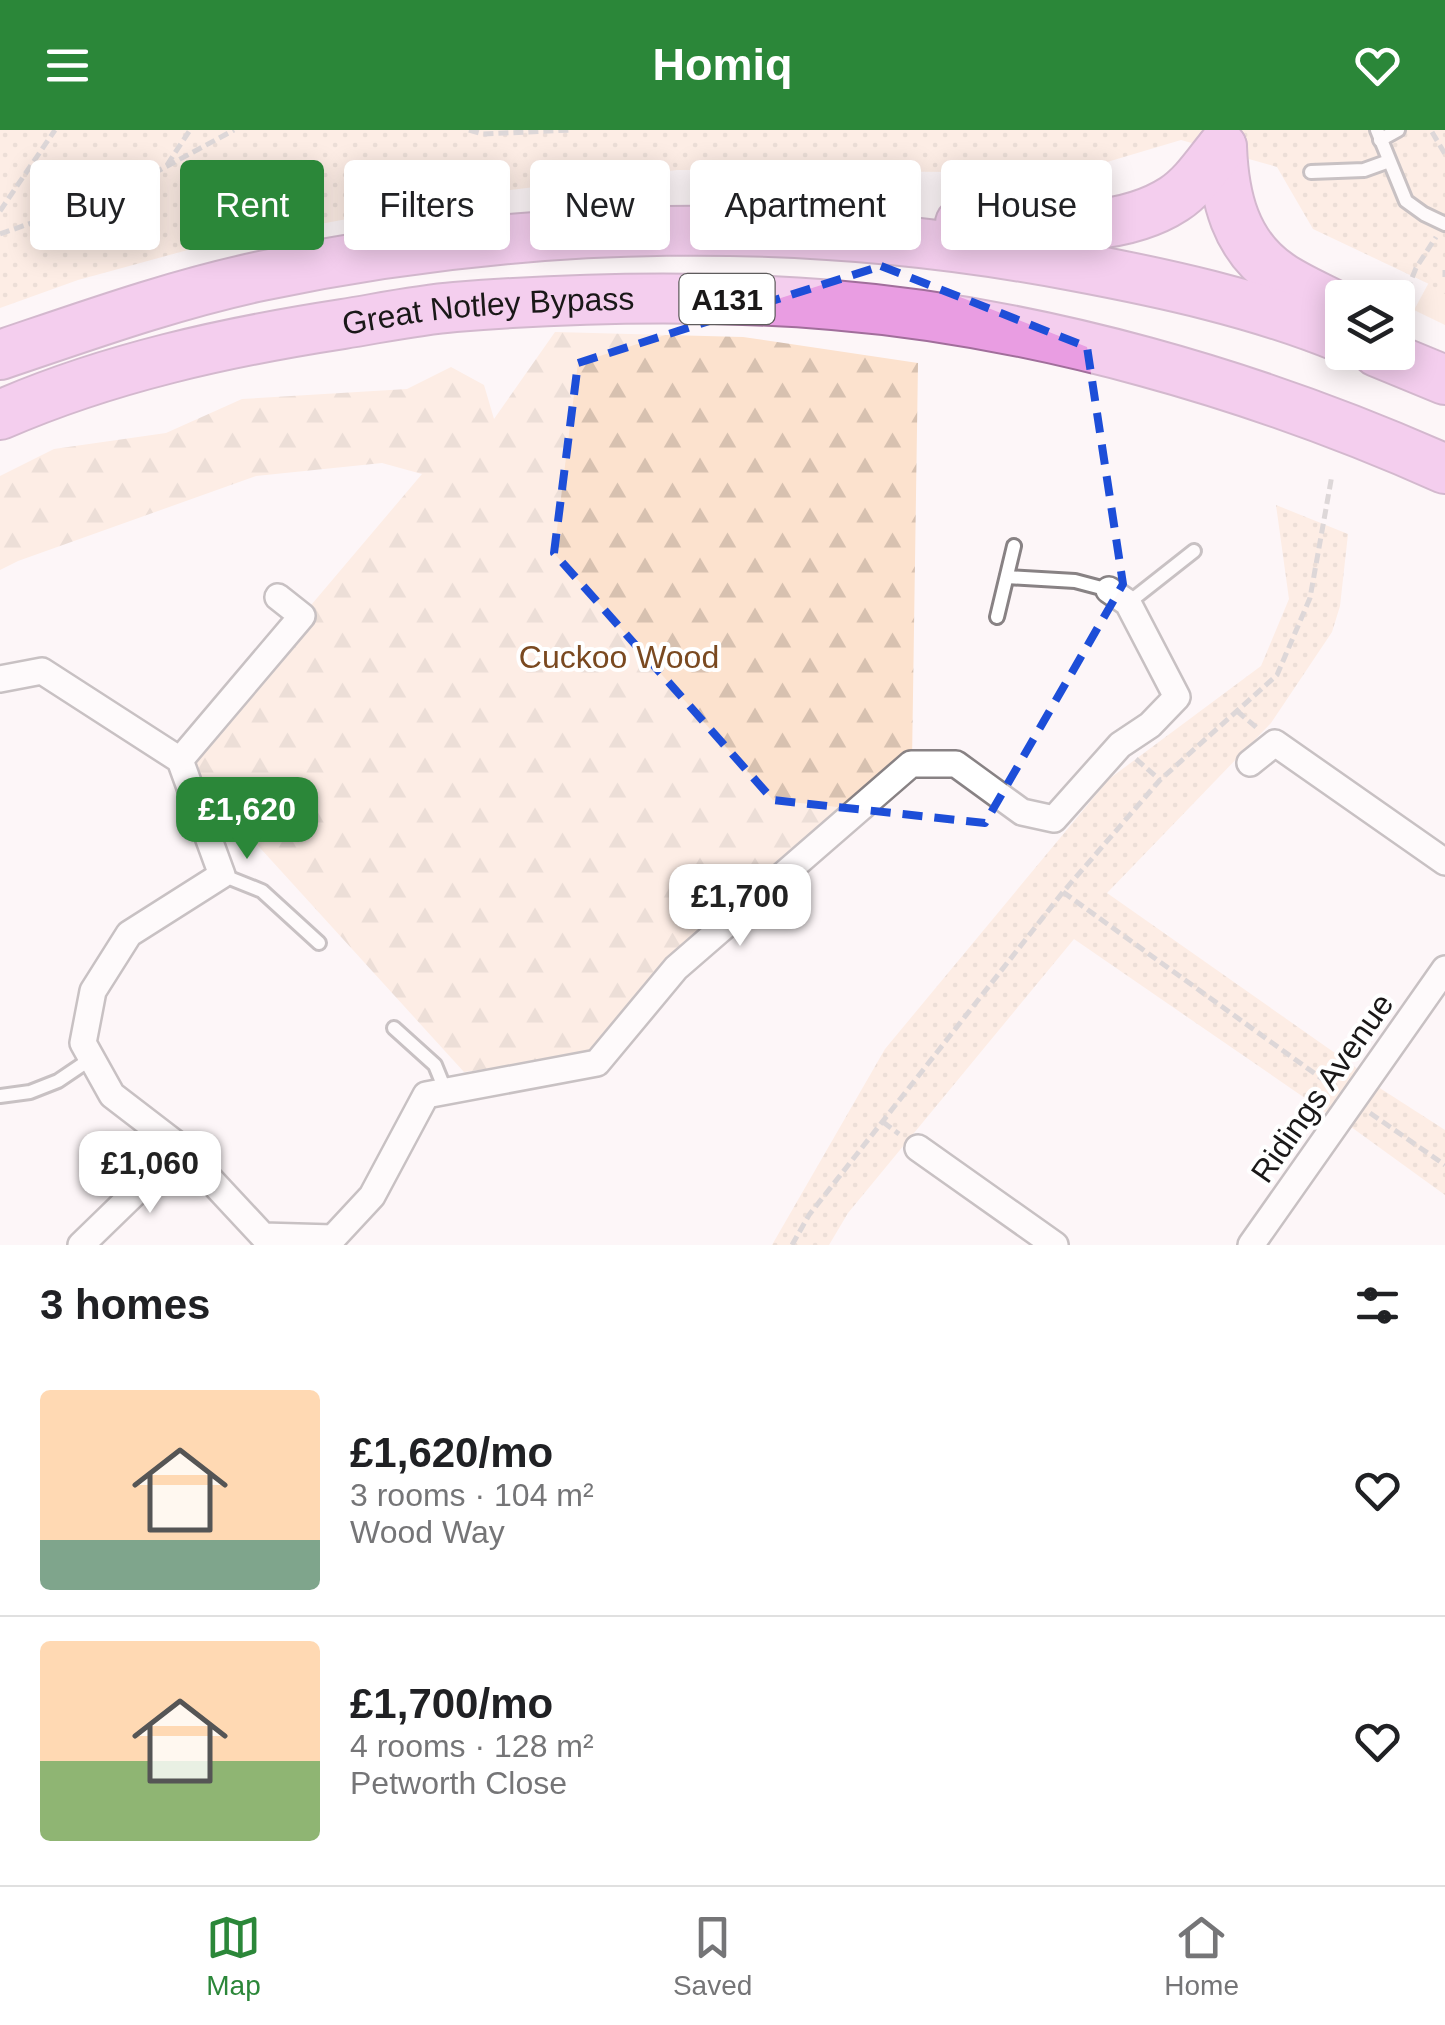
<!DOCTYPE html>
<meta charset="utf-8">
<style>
:root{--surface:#fff;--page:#f6f6f6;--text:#202124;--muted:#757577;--line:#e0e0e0;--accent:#2b8739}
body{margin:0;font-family:Helvetica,sans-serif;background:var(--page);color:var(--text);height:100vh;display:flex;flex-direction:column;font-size:38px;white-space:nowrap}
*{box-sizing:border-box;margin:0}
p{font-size:32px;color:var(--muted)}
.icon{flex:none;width:55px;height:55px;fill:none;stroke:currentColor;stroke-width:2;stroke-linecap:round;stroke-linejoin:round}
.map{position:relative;height:1115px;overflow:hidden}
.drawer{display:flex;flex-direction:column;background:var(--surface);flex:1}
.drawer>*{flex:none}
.guide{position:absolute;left:30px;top:30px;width:1385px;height:90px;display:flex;gap:20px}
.controls{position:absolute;left:1325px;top:150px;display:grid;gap:20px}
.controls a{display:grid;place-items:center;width:90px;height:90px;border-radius:10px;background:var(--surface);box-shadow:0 5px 25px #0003;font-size:50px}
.price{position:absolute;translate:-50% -85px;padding:0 22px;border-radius:20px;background:#fff;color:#222;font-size:32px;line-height:65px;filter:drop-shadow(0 2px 5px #0008)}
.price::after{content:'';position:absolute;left:50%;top:60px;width:30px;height:22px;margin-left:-15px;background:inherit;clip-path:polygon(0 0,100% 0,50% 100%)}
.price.current{background:var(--accent);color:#fff}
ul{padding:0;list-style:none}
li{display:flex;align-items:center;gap:30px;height:250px;padding:0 40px}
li+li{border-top:2px solid var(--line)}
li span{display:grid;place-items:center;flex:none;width:280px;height:200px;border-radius:10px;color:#555}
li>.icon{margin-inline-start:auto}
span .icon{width:120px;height:120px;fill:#fffc;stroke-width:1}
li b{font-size:42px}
h2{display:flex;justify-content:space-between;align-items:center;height:120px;padding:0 40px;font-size:42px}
.chip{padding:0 35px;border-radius:10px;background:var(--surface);box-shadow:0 5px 25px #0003;font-size:35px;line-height:90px}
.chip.current{background:var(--accent);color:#fff}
header{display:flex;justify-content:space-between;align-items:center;height:130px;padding:0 40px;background:var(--accent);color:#fff;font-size:45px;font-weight:800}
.tabs{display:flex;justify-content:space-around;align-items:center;height:140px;border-top:2px solid var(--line);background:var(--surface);font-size:28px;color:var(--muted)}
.tabs a{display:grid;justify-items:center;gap:5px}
.tabs .current{color:var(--accent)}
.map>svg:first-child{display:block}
.grass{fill:#fce2ce}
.forest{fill:url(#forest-firs)}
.park{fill:url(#park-dots)}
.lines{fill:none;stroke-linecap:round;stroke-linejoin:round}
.lane-casing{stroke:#888284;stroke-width:18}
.street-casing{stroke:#888284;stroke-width:30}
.highway-casing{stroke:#a16e9b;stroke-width:52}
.path{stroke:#b6b1b2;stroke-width:5;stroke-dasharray:10 5;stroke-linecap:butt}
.lane{stroke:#fff;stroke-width:12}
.street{stroke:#fff;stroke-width:25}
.highway{stroke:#e99de2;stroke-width:48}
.marked{fill:none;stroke:#1d4ed8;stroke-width:8;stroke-dasharray:20 12;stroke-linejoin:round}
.labels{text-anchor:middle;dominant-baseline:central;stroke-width:8;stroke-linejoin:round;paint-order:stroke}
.shield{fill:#fff;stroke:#5f5d5d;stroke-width:2.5}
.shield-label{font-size:30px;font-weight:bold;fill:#1a1818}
.street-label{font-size:32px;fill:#1a1818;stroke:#fff}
.park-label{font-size:32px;fill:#7a4920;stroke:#fff}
</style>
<header><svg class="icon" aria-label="menu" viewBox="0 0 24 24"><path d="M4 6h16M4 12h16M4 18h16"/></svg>Homiq<svg class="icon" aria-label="heart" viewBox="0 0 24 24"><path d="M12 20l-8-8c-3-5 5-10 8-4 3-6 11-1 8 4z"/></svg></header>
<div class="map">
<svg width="1445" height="1115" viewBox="0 0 1445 1115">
<defs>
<pattern id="forest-firs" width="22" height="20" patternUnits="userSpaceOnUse" patternTransform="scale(2.5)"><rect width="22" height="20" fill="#fce2ce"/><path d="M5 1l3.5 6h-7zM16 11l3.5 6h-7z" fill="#d7c1b0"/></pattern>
<pattern id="park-dots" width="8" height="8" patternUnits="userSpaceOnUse" patternTransform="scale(2.5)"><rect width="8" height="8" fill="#fce2ce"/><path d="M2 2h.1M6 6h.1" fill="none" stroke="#d7c1b0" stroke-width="1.8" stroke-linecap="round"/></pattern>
</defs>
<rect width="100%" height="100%" fill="#fdf6f8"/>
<!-- grass -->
<path class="grass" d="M1445,123V195L1414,180Z"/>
<!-- forest -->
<path class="forest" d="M555,202L743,207L918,233L912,631L602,918L577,927L464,942L180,630L422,344L382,333L256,346L18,431L0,440V346L54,319L166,303L242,269L407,259L451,237L484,255L494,289Z"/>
<!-- park -->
<g class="park">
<path d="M0,0H1445V164L1429,154L1313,99L1277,37L1181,10L1097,35L958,42L677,40L493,62L206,115L78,150L0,178Z"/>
<path d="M1276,375L1348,404L1340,476L1332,502L1271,593L1107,763L1362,942L1331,986L1074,809L848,1083L829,1115H772L885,919L1109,649L1261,536L1289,469Z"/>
<path d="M1375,955L1445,1000V1065L1347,994Z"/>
</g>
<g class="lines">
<!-- lane casing -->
<g class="lane-casing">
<g id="lane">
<path d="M1377,0L1406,71L1424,84L1445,94"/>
<path d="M1380,10L1398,0"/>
<path d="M1311,42L1364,40L1389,31"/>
<path d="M1007,447L1075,451L1109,460"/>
<path d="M1128,473L1194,421"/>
<path d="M997,487L1014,416"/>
<path d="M222,745L262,761L319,813"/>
<path d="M394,898L435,935L446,962"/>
<path d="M0,966L30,962L58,951L92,928"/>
</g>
</g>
<!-- street casing -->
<g class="street-casing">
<g id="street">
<path d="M0,549L42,541L180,630L222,745L129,804L93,861L83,913L112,965L181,1018L263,1106L333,1108L372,1066L426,965L597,933L676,838L911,634H956L1022,682L1054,689L1120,615L1150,595L1177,567L1128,473L1109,460"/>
<path d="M180,630L302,486L278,467"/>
<path d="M1250,633L1275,613L1445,732"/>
<path d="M918,1018L1055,1115"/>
<path d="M81,1115L181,1018"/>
<path d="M1251,1115L1445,839"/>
</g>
</g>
<!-- highway casing -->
<g class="highway-casing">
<g id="highway">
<path d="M1222,17C1224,67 1235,116 1280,146C1299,159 1322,168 1342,179"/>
<path d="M960,93C1029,94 1114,108 1174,69C1194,56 1207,35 1222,17"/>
<path d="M1377,222L1445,250"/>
<path d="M0,225C86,196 172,165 261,146C528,90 805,85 1073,136C1164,153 1256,173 1342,208"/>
<path id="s1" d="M0,285C108,238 226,212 343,194C380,188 418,180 455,177C581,167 708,165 833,175C1039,192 1257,255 1445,339"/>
</g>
</g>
<!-- path -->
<g class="path">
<path d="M469,0L483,4L572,0"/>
<path d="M1432,2L1445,24"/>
<path d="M167,35L190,0"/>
<path d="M0,81L55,0"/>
<path d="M0,104L117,63L234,0"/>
<path d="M1445,140V147"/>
<path d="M1401,175L1416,138L1436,107"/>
<path d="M1237,581L1257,598"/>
<path d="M1136,629L1160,650"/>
<path d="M1063,762L1332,956"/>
<path d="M1370,983L1445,1035"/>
<path d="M883,992L899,1004"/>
<path d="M792,1115L809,1085L1063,762L1160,650L1277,545L1310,468L1332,345"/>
</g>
<!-- lane -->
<use href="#lane" class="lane"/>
<!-- street -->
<use href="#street" class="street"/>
<!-- highway -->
<use href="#highway" class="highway"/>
</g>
<!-- marked area -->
<path d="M0 0H1445V1115H0ZM881,136L1087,217L1123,454L985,693L773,670L554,423L578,233Z" fill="#fdf6f8" fill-opacity=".55" fill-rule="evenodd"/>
<path class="marked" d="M881,136L1087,217L1123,454L985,693L773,670L554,423L578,233Z"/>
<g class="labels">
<!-- shield labels -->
<rect class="shield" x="679.5" y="144" width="95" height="50" rx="8"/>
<g class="shield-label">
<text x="727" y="169">A131</text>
</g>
<!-- street labels -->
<g class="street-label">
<text stroke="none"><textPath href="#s1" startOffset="502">Great Notley Bypass</textPath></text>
<text transform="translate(1322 958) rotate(-55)">Ridings Avenue</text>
</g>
<!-- park labels -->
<g class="park-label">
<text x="619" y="527">Cuckoo Wood</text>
</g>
</g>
</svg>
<div class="controls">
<a><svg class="icon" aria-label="layers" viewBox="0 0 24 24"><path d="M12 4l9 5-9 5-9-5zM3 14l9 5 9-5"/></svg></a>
</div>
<b class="price current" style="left:247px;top:732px">£1,620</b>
<b class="price" style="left:740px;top:819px">£1,700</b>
<b class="price" style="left:150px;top:1086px">£1,060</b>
<div class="guide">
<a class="chip">Buy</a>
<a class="chip current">Rent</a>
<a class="chip">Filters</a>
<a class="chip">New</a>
<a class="chip">Apartment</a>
<a class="chip">House</a>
</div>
</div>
<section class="drawer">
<h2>3 homes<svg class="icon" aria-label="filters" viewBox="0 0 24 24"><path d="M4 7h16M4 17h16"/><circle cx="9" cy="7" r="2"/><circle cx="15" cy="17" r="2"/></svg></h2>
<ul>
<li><span style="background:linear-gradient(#ffd9b3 75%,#7fa58c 0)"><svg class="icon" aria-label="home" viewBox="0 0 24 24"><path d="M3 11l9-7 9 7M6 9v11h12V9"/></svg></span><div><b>£1,620/mo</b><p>3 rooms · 104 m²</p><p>Wood Way</p></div><svg class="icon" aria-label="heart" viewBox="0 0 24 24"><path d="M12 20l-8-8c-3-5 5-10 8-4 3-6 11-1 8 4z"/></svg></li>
<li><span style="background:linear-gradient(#ffd9b3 60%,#8fb573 0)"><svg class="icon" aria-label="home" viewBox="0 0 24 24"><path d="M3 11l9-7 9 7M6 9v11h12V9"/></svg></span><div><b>£1,700/mo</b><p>4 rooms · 128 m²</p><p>Petworth Close</p></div><svg class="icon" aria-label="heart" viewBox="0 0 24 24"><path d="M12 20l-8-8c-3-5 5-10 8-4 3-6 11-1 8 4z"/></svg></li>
</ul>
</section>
<nav class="tabs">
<a class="current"><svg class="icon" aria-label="map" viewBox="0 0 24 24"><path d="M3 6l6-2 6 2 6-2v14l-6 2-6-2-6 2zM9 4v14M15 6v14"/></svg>Map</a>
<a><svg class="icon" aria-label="saved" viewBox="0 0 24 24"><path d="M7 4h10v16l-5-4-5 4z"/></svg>Saved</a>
<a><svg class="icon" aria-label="home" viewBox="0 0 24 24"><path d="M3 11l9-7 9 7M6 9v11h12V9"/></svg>Home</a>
</nav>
